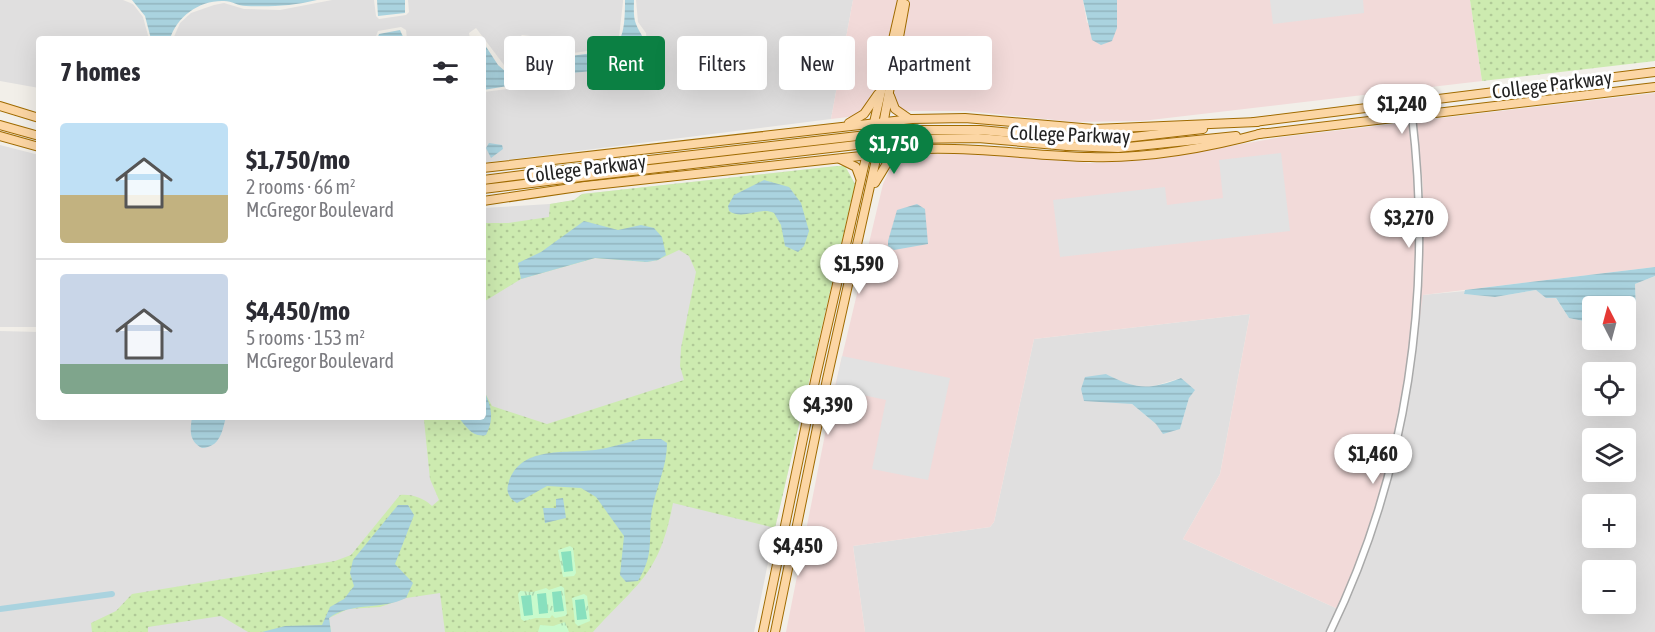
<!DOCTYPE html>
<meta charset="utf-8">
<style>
:root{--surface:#fff;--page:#f2f2f3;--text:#2b2b33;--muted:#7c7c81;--line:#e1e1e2;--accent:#0b8043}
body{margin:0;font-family:"Asap Condensed",sans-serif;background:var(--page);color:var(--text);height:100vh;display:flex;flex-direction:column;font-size:22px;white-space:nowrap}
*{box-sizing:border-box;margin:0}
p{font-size:20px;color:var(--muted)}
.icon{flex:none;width:33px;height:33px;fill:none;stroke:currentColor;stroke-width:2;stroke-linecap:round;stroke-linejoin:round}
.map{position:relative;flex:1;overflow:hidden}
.panel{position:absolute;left:36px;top:36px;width:450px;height:384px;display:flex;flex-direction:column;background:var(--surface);border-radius:6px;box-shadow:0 6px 24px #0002}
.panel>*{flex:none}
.top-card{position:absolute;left:504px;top:36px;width:570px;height:54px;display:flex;gap:12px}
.needle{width:39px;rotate:354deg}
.fabs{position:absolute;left:1582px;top:296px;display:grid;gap:12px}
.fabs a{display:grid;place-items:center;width:54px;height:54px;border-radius:6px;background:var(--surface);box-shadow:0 6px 24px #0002;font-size:30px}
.price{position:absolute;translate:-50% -51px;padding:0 14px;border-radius:21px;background:#fff;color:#222;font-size:20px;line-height:39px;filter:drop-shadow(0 2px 3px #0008)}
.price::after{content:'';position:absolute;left:50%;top:36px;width:18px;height:14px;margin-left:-9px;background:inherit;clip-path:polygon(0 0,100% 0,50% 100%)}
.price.current{background:var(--accent);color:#fff}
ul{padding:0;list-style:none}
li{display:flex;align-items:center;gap:18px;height:150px;padding:0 24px}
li+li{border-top:2px solid var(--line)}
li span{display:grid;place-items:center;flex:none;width:168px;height:120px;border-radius:6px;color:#555}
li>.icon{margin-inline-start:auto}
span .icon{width:72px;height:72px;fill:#fffc;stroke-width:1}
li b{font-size:26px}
h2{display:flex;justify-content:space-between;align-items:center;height:72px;padding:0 24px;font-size:26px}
.tag{padding:0 21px;border-radius:6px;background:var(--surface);box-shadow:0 6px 24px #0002;font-size:21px;line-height:54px}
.tag.current{background:var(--accent);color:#fff}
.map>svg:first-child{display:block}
.residential{fill:#e0dfdf;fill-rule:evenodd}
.commercial{fill:#f2dad9}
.grass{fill:url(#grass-dots)}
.park{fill:url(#park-tufts)}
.pitch{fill:#88e0be}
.parking{fill:#e2e2e2}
.water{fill:url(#water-rules)}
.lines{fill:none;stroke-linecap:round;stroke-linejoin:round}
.canal{stroke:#aad3df;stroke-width:6}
.minor-casing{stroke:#a9a9a9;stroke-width:9}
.major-casing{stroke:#a06b00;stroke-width:10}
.minor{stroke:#fff;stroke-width:6}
.major{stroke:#fcd6a4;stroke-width:8}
.major-bridge-casing{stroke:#a06b00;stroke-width:10;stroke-linecap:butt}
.major-bridge{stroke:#fcd6a4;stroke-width:8}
.labels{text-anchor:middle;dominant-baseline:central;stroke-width:6;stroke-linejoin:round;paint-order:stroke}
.street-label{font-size:20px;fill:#222;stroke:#fff}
</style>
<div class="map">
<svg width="1655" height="632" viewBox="0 0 1655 632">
<defs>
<pattern id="grass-dots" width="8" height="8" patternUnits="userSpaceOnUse" patternTransform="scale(1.5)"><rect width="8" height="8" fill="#cdebb0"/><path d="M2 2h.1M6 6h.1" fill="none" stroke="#b0c997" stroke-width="1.8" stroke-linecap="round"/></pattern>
<pattern id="park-tufts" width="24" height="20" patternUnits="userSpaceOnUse" patternTransform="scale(1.5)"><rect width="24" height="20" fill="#c8facc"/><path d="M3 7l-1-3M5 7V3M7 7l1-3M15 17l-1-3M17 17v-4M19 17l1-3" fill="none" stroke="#acd6af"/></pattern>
<pattern id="water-rules" width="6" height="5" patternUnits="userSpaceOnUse" patternTransform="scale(1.5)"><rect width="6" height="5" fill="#aad3df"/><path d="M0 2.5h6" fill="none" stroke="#92b5bf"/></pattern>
</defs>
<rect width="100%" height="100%" fill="#f2efe9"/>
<!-- residential -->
<g class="residential">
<path d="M0,0H123L133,4L143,17L149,39H39V88L0,81Z"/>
<path d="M332,0H374L376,16L379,19L406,15L409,12L408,0H623V2L619,37L609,48L573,53L555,39L522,35L513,43L522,65L507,69L476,28L469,33L470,39H407L406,30L401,27L378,31L375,39H173L180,23L191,13L214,5L224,3L244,9L280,10Z"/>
<path d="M636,0H853L831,119L483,163V92L508,89L512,82L527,79L635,65L644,58L647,40L646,33L638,22Z"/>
<path d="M0,145L39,155V327H0Z"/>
<path d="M837,166H845L855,184L775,528L754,632H0V331L39,332V417H483V208L550,204L574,200L582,194Z"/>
<path d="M1655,276V632H1334L1363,564L1387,490L1413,374L1422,295L1465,291L1464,294L1495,297L1536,290L1555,297L1569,318L1593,323V339H1626V315L1636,311L1635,284ZM1593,372H1626V405H1593ZM1593,438H1626V471H1593ZM1593,504H1626V537H1593ZM1593,570H1626V603H1593Z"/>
<path d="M1250,314L1220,474L1183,539L1338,609L1327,632H865L853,546L990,527L994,522L1034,339ZM1106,374L1129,386L1147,388L1181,378L1189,398L1180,429L1156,424L1132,404L1120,401Z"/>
</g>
<!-- commercial -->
<g class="commercial">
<path d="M853,0H899L880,81L874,95L857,116L831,119Z"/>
<path d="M909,0H1083L1087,23L1116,8L1117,0H1470L1482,81L1142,121L1074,122L966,111H901L893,96Z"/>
<path d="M1655,93V267L1423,295L1412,374L1423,277V186L1416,121Z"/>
<path d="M1410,122L1415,165L1417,280L1407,366L1398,421L1382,488L1357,562L1338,609L1183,539L1220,474L1250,314L1034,339L994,522L990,527L853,546L865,632H786L832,399L883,184L890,169L898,161L919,154H991L1089,163L1111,162L1166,157L1282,137Z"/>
</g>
<!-- grass -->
<g class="grass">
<path d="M1470,0H1655V61L1482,81Z"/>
<path d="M837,166H845L855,184L775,528L673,503C659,576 639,581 593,632H445L440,593L406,598L380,607L348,609L329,618L331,632H248L221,616L148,627V632H92L91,623L116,611L132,594L335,561L351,555L400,495C413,494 423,498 432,506L439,500L430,479L424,420L420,417H483V389L492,406L547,424L684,380L680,366L681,348L696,272L689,256L679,250L658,260L647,262L595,258L521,279L485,301L483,309V223H508L549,217L550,204L574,200L582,194Z"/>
</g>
<!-- park -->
<g class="park">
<path d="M570,546L573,548L576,573L574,576L563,577L558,550Z"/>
<path d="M561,586L564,588L567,614L565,616L555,618L552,615L550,618H536L524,621L521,619L518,594L520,591L533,592L546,588L549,590Z"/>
<path d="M584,594L587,596L590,621L578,626L575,623L572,598Z"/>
<path d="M565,622L569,632H538L540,625L553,626Z"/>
</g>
<!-- pitch -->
<g class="pitch">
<path d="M571,551L573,571L564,572L561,552Z"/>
<path d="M561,591L564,611L554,612L552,592Z"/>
<path d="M546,593L548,613L539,614L537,594Z"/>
<path d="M531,595L533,615L524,616L521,596Z"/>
<path d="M584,599L587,619L577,620L575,600Z"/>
</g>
<!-- parking -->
<g class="parking">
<path d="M1270,0H1363L1364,13L1273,24Z"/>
<path d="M1281,153L1290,231L1060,257L1053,200L1165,187L1167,205L1223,198L1219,160Z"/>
<path d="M842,356L950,378L928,480L872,469L886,400L835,389Z"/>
</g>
<!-- water -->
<g class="water">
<path d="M132,0H317C293,6 270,7 246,6C238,6 232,1 224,1C200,0 177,16 170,39H151L145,16Z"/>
<path d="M377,0H405V13L378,16Z"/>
<path d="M625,0H634C634,7 633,17 636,24C642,39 651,42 639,59C615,74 542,73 509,80L508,86L483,90V42L498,65L506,72L525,67L515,43C541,26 553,48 572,56C618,49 625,50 625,0Z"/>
<path d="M1083,0H1117V28L1112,41L1101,45L1092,40Z"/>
<path d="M400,30L404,39H377L379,34Z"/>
<path d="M489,143L502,145L503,149L491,158L486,148Z"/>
<path d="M764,180L789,187L801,203L809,231L804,246L798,252L785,246L781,225L774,213C759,206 744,221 729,211L728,206L734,195Z"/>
<path d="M917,204L925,209L928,244L894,250L888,246V241L897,210Z"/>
<path d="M584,221L618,230L641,225L654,228L662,237L666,255L658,260L647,262L595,258L521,279L518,263L541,252Z"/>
<path d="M1655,267V276L1635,284L1636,311L1626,315V306H1593V323L1569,318L1556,298H1546L1536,290L1495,297L1464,294L1465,290Z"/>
<path d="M1106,374C1137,390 1149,390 1181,378L1195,390L1189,398L1180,429L1163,434L1156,424L1132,404L1084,401L1081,389L1085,377Z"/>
<path d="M483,389C491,405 495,418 486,435C472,438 467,427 458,417H483Z"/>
<path d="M192,417H226C222,432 220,447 202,448C189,441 190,431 192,417Z"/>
<path d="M640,439H661L667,443C667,465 658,483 653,505C646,535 657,550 638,581L626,582L620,575L624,536L596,497L581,488L547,486L517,503C510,499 506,493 508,485C518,445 565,454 595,450C610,448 625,443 640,439Z"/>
<path d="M563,498L566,518L545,523L543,508H556V499Z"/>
<path d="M398,505H408L414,515L395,564L413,583L406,598C382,610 350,602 329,618L331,632H262L285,626L322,625L330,607L344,599L354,586L350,573L353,560Z"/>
</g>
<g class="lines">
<!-- canal -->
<path class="canal" d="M0,609L112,594"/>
<!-- minor casing -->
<g class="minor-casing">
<path id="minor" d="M1330,632C1408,472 1433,292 1412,116L1405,102"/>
</g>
<!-- major casing -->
<g class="major-casing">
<g id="major">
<path d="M890,96L895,109L908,118"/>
<path d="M0,106L39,118"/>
<path d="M1254,122L1655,72"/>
<path d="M849,123L864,114L878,94"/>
<path d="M0,125L39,136"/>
<path d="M883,125L905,4"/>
<path d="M1259,134L1655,87"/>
<path d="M0,136L39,147"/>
<path d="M1067,138L1116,139L1203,129"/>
<path d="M1067,146L1118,148L1236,136"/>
<path d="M840,159L856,167L860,178"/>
<path d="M483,168L912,119L965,118L1094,129L1257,122"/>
<path d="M483,180L562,170"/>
<path d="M875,183L889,160L903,153"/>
<path d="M483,189L564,179"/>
<path d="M483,201L585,186L925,149C980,147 1035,156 1090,157C1149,159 1207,148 1263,133"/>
<path d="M763,632L816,376L902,0"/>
<path d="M775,632L827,379L881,137"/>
</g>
</g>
<!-- minor -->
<use href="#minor" class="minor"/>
<!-- major -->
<use href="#major" class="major"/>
<!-- major-bridge casing -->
<g class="major-bridge-casing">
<g id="major-bridge">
<path d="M562,170L910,130H980L1067,138"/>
<path d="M564,179L908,139L978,138L1067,146"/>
</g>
</g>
<!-- major-bridge -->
<use href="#major-bridge" class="major-bridge"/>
</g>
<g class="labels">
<!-- street labels -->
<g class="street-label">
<text transform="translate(1552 84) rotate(-7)">College Parkway</text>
<text transform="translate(1070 134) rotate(2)">College Parkway</text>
<text transform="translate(586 168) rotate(-7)">College Parkway</text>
</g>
</g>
</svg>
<div class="fabs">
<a><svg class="needle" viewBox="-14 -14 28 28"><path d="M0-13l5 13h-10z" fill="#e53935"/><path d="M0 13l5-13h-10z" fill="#7c7c81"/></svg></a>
<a><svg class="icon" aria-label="locate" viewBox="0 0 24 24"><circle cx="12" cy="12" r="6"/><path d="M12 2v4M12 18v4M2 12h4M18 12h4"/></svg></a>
<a><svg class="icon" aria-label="layers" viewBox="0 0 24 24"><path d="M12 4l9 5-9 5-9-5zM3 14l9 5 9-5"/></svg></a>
<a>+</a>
<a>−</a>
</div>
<b class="price" style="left:1402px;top:135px">$1,240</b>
<b class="price current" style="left:894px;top:175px">$1,750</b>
<b class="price" style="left:1409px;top:249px">$3,270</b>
<b class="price" style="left:859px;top:295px">$1,590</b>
<b class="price" style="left:828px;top:436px">$4,390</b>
<b class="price" style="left:1373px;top:485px">$1,460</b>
<b class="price" style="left:798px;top:577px">$4,450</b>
<div class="top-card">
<a class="tag">Buy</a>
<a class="tag current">Rent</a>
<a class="tag">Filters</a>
<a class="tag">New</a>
<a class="tag">Apartment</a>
</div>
<section class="panel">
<h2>7 homes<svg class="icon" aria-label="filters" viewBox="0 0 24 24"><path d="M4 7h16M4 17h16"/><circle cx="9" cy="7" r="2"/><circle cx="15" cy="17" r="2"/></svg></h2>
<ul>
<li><span style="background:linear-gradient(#bfe0f5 60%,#c2b280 0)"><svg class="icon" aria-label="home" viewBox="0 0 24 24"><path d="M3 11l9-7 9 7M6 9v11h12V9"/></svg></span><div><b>$1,750/mo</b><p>2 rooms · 66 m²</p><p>McGregor Boulevard</p></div></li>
<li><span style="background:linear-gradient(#c9d6e8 75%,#7fa58c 0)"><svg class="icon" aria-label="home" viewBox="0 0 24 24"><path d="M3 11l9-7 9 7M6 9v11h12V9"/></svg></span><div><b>$4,450/mo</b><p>5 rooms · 153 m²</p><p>McGregor Boulevard</p></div></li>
</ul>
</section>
</div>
